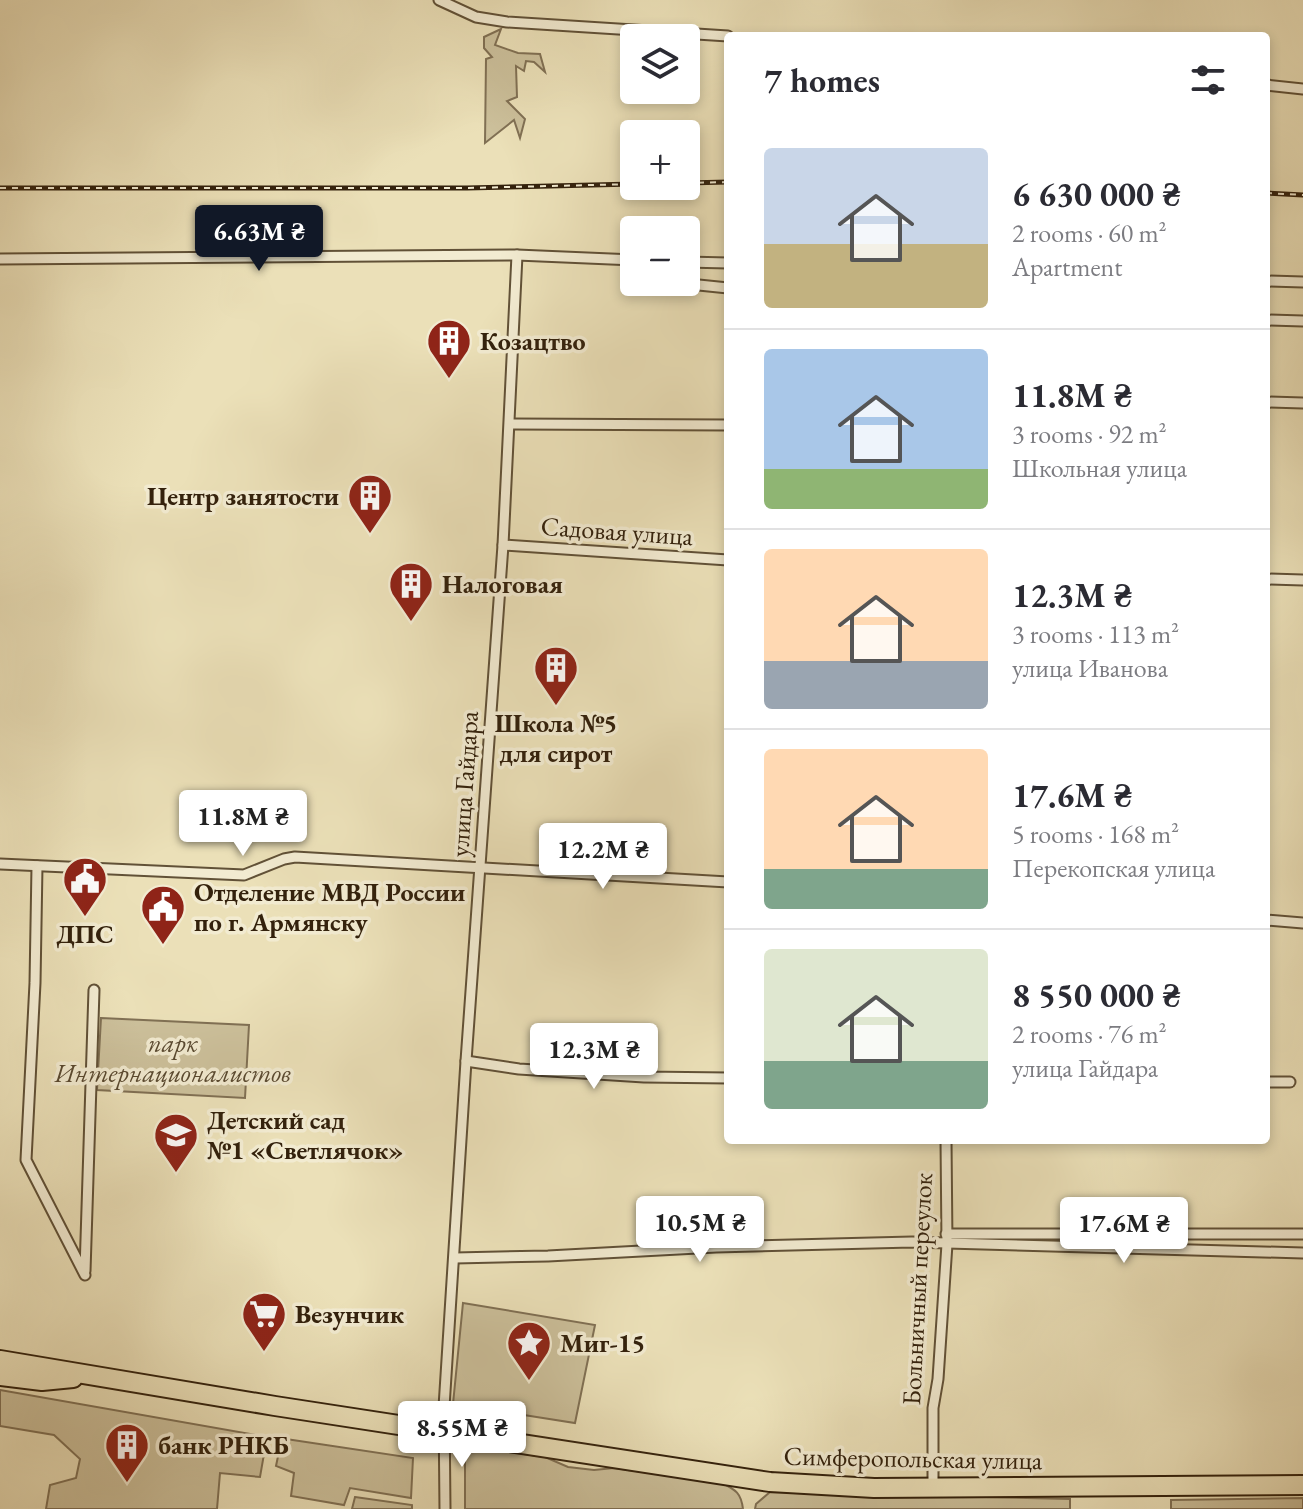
<!DOCTYPE html>
<meta charset="utf-8">
<style>
:root{--surface:#fff;--page:#f7f7f7;--text:#2b2b33;--muted:#7c7c81;--line:#e1e1e2;--accent:#111827}
body{margin:0;font-family:"EB Garamond",serif;background:var(--page);color:var(--text);height:100vh;display:flex;flex-direction:column;font-size:30px;white-space:nowrap}
*{box-sizing:border-box;margin:0}
p{font-size:26px;color:var(--muted)}
.icon{flex:none;width:44px;height:44px;fill:none;stroke:currentColor;stroke-width:2;stroke-linecap:round;stroke-linejoin:round}
.map{position:relative;flex:1;overflow:hidden}
.panel{position:absolute;left:724px;top:32px;width:546px;height:1112px;display:flex;flex-direction:column;background:var(--surface);border-radius:8px;box-shadow:0 4px 12px #0003}
.panel>*{flex:none}
.buttons{position:absolute;left:620px;top:24px;display:grid;gap:16px}
.buttons a{display:grid;place-items:center;width:80px;height:80px;border-radius:8px;background:var(--surface);box-shadow:0 4px 12px #0003;font-size:40px}
.price{position:absolute;translate:-50% -68px;padding:0 18px;border-radius:8px;background:#fff;color:#222;font-size:26px;line-height:52px;filter:drop-shadow(0 2px 4px #0008)}
.price::after{content:'';position:absolute;left:50%;top:48px;width:24px;height:18px;margin-left:-12px;background:inherit;clip-path:polygon(0 0,100% 0,50% 100%)}
.price.active{background:var(--accent);color:#fff}
ul{padding:0;list-style:none}
li{display:flex;align-items:center;gap:24px;height:200px;padding:0 40px}
li+li{border-top:2px solid var(--line)}
li span{display:grid;place-items:center;flex:none;width:224px;height:160px;border-radius:8px;color:#555}
li>.icon{margin-inline-start:auto}
span .icon{width:96px;height:96px;fill:#fffc;stroke-width:1}
li b{font-size:34px}
h2{display:flex;justify-content:space-between;align-items:center;height:96px;padding:0 40px;font-size:34px}
.map>svg:first-child{display:block}
.green{fill:#ccc09b;stroke:#807054;stroke-width:2}
.lines{fill:none;stroke-linecap:round;stroke-linejoin:round}
.street-casing{stroke:#615137;stroke-width:13}
.highway-casing{stroke:#33210c;stroke-width:22}
.street{stroke:#f2ebd1;stroke-width:9}
.highway{stroke:#ebe0b8;stroke-width:18}
.rail-casing{stroke:#33210c;stroke-width:5}
.rail{stroke:#f2ebd1;stroke-width:2;stroke-dasharray:6;stroke-linecap:butt}
.labels{text-anchor:middle;dominant-baseline:central;stroke-width:7;stroke-linejoin:round;paint-order:stroke}
.poi-label{font-size:26px;font-weight:bold;fill:#33210c;stroke:#f2ebd1;text-anchor:start}
.street-label{font-size:26px;fill:#33210c;stroke:#f2ebd1}
.park-label{font-size:26px;font-style:italic;fill:#594930;stroke:#f2ebd1}
</style>
<div class="map">
<svg width="1303" height="1509" viewBox="0 0 1303 1509">
<rect width="100%" height="100%" fill="#ebe0b8"/>
<filter id="stains"><feTurbulence type="fractalNoise" baseFrequency=".0025" numOctaves="4"/><feColorMatrix values="0 0 0 0 .2 0 0 0 0 .09 0 0 0 0 .02 0 0 0 .5 -.17"/></filter>
<radialGradient id="worn" r=".72"><stop offset=".6" stop-color="#630" stop-opacity="0"/><stop offset="1" stop-color="#630" stop-opacity=".3"/></radialGradient>
<!-- green -->
<g class="green">
<path d="M501,29L495,45L518,53L540,54L545,72L534,62L526,61L524,71L516,66L517,97L507,101L525,119L520,138L514,120L485,143L486,59L492,57L484,48V37Z"/>
<path d="M101,1018L249,1025L245,1098L97,1090Z"/>
<path d="M463,1303L595,1325L575,1423L453,1404Z"/>
<path d="M0,1390L267,1437L260,1477L220,1473L217,1509H46L50,1485L76,1478L80,1459L54,1435L0,1426Z"/>
<path d="M286,1439L413,1458L411,1498L350,1488L344,1505L291,1496L294,1473L276,1466L280,1447L284,1445Z"/>
<path d="M469,1446L545,1457L568,1467L594,1470L614,1468L722,1483C736,1490 741,1493 743,1509H465V1456Z"/>
<path d="M770,1492L1070,1499V1509H755L756,1504Z"/>
<path d="M355,1497L412,1505V1509H352Z"/>
<path d="M1303,1498V1509H1171V1500Z"/>
</g>
<g class="lines">
<!-- street casing -->
<g class="street-casing">
<g id="street">
<path d="M439,0L476,17L507,22L728,36"/>
<path d="M1266,85L1303,89"/>
<path d="M0,259L517,255L634,260"/>
<path d="M686,262L728,263"/>
<path d="M686,271L689,284L728,288"/>
<path d="M1266,281L1303,282"/>
<path d="M1266,320L1303,321"/>
<path d="M1266,402L1303,403"/>
<path d="M511,424L728,425"/>
<path d="M503,545L728,560"/>
<path d="M1266,579L1303,580"/>
<path d="M0,864L244,875L284,859L295,857L728,882"/>
<path d="M37,866L35,983L26,1160L85,1275"/>
<path d="M1266,920L1303,923"/>
<path d="M466,1061L519,1069L644,1077L728,1078"/>
<path d="M1266,1082H1290"/>
<path d="M946,1234H1303"/>
<path d="M455,1258L548,1256L716,1247L912,1242L1303,1253"/>
<path d="M85,1271L94,990"/>
<path d="M933,1488V1408L938,1379L947,1244L946,1140"/>
<path d="M445,1509L444,1407L466,1061L503,545L517,255"/>
</g>
</g>
<!-- highway casing -->
<g class="highway-casing">
<g id="highway">
<path d="M0,1360L275,1406L770,1482L874,1488L1303,1485"/>
<path d="M0,1376L42,1381L73,1378"/>
</g>
</g>
<!-- street -->
<use href="#street" class="street"/>
<!-- highway -->
<use href="#highway" class="highway"/>
<!-- rail casing -->
<g class="rail-casing">
<g id="rail">
<path d="M686,183L728,182"/>
<path d="M0,188H467L634,184"/>
<path d="M1266,193L1303,195"/>
</g>
</g>
<!-- rail -->
<use href="#rail" class="rail"/>
</g>
<!-- icons -->
<defs>
<g id="building-pin" transform="scale(2.3)"><path d="M0 17L-7.5 6A9.5 9.5 0 1 1 7.5 6Z" fill="#8f2418" stroke="#f2ebd1"/><path d="M-4-6H4V6H1V3H-1V6H-4ZM-2.5-4.3h1.7v1.8h-1.7ZM.8-4.3h1.7v1.8H.8ZM-2.5-1h1.7V.8h-1.7ZM.8-1h1.7V.8H.8Z" fill="#fff"/></g>
<g id="civic-pin" transform="scale(2.3)"><path d="M0 17L-7.5 6A9.5 9.5 0 1 1 7.5 6Z" fill="#8f2418" stroke="#f2ebd1"/><path d="M-.6-6.5H3V-4.5H.6V-3L4-1V1h2V6H-6V1h2V-1L-.6-3ZM-1.2 2.5V6h2.4V2.5Z" fill="#fff"/></g>
<g id="school-pin" transform="scale(2.3)"><path d="M0 17L-7.5 6A9.5 9.5 0 1 1 7.5 6Z" fill="#8f2418" stroke="#f2ebd1"/><path d="M0-5L7-2L0 1L-7-2ZM-4 1L0 2.5L4 1V4Q0 6-4 4Z" fill="#fff"/></g>
<g id="supermarket-pin" transform="scale(2.3)"><path d="M0 17L-7.5 6A9.5 9.5 0 1 1 7.5 6Z" fill="#8f2418" stroke="#f2ebd1"/><path d="M-6-5.5h2.5l.6 2H6L4.5 2H-2.5L-4.4-4H-6ZM-1.5 3.2a1.3 1.3 0 1 0 .1 0ZM3 3.2a1.3 1.3 0 1 0 .1 0Z" fill="#fff"/></g>
<g id="sight-pin" transform="scale(2.3)"><path d="M0 17L-7.5 6A9.5 9.5 0 1 1 7.5 6Z" fill="#8f2418" stroke="#f2ebd1"/><path d="M0-6L1.8-2.2L6-1.7L2.9 1.2L3.7 5.4L0 3.3L-3.7 5.4L-2.9 1.2L-6-1.7L-1.8-2.2Z" fill="#fff"/></g>
</defs>
<g fill-rule="evenodd">
<use href="#building-pin" x="449" y="341"/>
<use href="#building-pin" x="370" y="496"/>
<use href="#building-pin" x="411" y="584"/>
<use href="#building-pin" x="556" y="668"/>
<use href="#civic-pin" x="85" y="879"/>
<use href="#civic-pin" x="163" y="907"/>
<use href="#school-pin" x="176" y="1135"/>
<use href="#supermarket-pin" x="264" y="1314"/>
<use href="#sight-pin" x="529" y="1343"/>
<use href="#building-pin" x="127" y="1445"/>
</g>
<g class="labels">
<!-- poi labels -->
<g class="poi-label">
<text x="480" y="341">Козацтво</text>
<text x="339" y="496" text-anchor="end">Центр занятости</text>
<text x="442" y="584">Налоговая</text>
<text x="556" y="723" text-anchor="middle">Школа №5<tspan x="556" dy="30">для сирот</tspan></text>
<text x="194" y="892">Отделение МВД России<tspan x="194" dy="30">по г. Армянску</tspan></text>
<text x="85" y="934" text-anchor="middle">ДПС</text>
<text x="207" y="1120">Детский сад<tspan x="207" dy="30">№1 «Светлячок»</tspan></text>
<text x="295" y="1314">Везунчик</text>
<text x="560" y="1343">Миг-15</text>
<text x="158" y="1445">банк РНКБ</text>
</g>
<!-- street labels -->
<g class="street-label">
<text transform="translate(617 531) rotate(4)">Садовая улица</text>
<text transform="translate(464 784) rotate(-86)">улица Гайдара</text>
<text transform="translate(917 1289) rotate(-87)">Больничный переулок</text>
<text transform="translate(913 1458) rotate(1)">Симферопольская улица</text>
</g>
<!-- park labels -->
<g class="park-label">
<text x="173" y="1043">парк<tspan x="173" dy="30">Интернационалистов</tspan></text>
</g>
</g>
<rect width="100%" height="100%" filter="url(#stains)"/>
<rect width="100%" height="100%" fill="url(#worn)"/>
</svg>
<div class="buttons">
<a><svg class="icon" aria-label="layers" viewBox="0 0 24 24"><path d="M12 4l9 5-9 5-9-5zM3 14l9 5 9-5"/></svg></a>
<a>+</a>
<a>−</a>
</div>
<b class="price active" style="left:259px;top:273px">6.63M ₴</b>
<b class="price" style="left:243px;top:858px">11.8M ₴</b>
<b class="price" style="left:603px;top:891px">12.2M ₴</b>
<b class="price" style="left:594px;top:1091px">12.3M ₴</b>
<b class="price" style="left:700px;top:1264px">10.5M ₴</b>
<b class="price" style="left:1124px;top:1265px">17.6M ₴</b>
<b class="price" style="left:462px;top:1469px">8.55M ₴</b>
<section class="panel">
<h2>7 homes<svg class="icon" aria-label="filters" viewBox="0 0 24 24"><path d="M4 7h16M4 17h16"/><circle cx="9" cy="7" r="2"/><circle cx="15" cy="17" r="2"/></svg></h2>
<ul>
<li><span style="background:linear-gradient(#c9d6e8 60%,#c2b280 0)"><svg class="icon" aria-label="home" viewBox="0 0 24 24"><path d="M3 11l9-7 9 7M6 9v11h12V9"/></svg></span><div><b>6 630 000 ₴</b><p>2 rooms · 60 m²</p><p>Apartment</p></div></li>
<li><span style="background:linear-gradient(#a9c7e8 75%,#8fb573 0)"><svg class="icon" aria-label="home" viewBox="0 0 24 24"><path d="M3 11l9-7 9 7M6 9v11h12V9"/></svg></span><div><b>11.8M ₴</b><p>3 rooms · 92 m²</p><p>Школьная улица</p></div></li>
<li><span style="background:linear-gradient(#ffd9b3 70%,#9aa5b1 0)"><svg class="icon" aria-label="home" viewBox="0 0 24 24"><path d="M3 11l9-7 9 7M6 9v11h12V9"/></svg></span><div><b>12.3M ₴</b><p>3 rooms · 113 m²</p><p>улица Иванова</p></div></li>
<li><span style="background:linear-gradient(#ffd9b3 75%,#7fa58c 0)"><svg class="icon" aria-label="home" viewBox="0 0 24 24"><path d="M3 11l9-7 9 7M6 9v11h12V9"/></svg></span><div><b>17.6M ₴</b><p>5 rooms · 168 m²</p><p>Перекопская улица</p></div></li>
<li><span style="background:linear-gradient(#dfe7d0 70%,#7fa58c 0)"><svg class="icon" aria-label="home" viewBox="0 0 24 24"><path d="M3 11l9-7 9 7M6 9v11h12V9"/></svg></span><div><b>8 550 000 ₴</b><p>2 rooms · 76 m²</p><p>улица Гайдара</p></div></li>
</ul>
</section>
</div>
